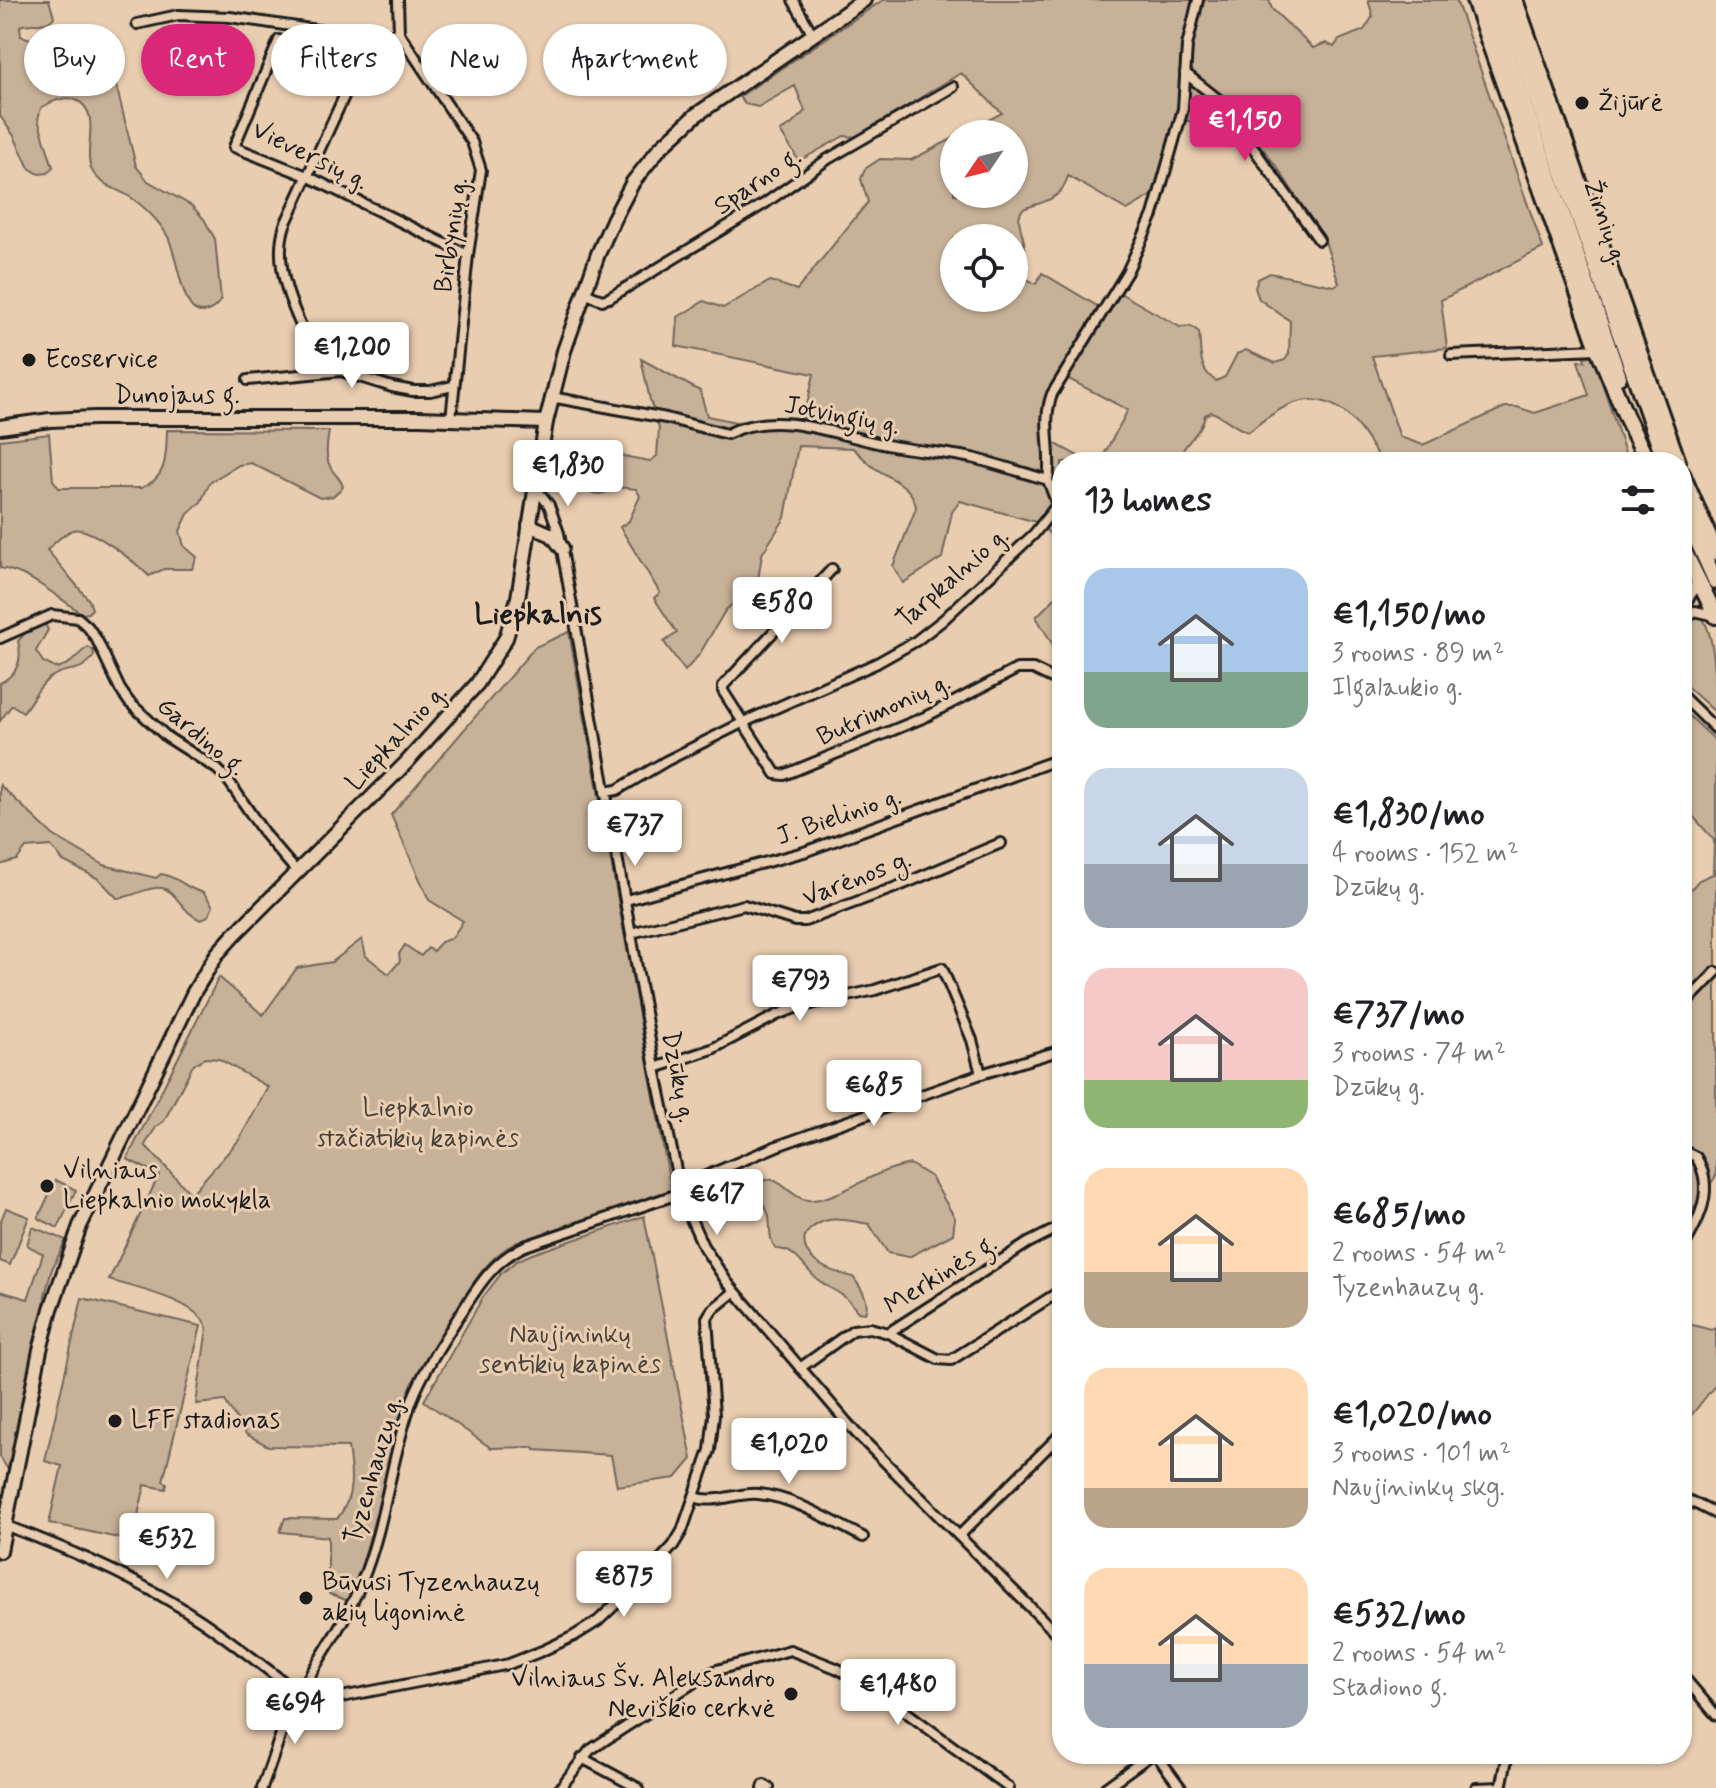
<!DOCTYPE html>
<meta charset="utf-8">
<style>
:root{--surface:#fff;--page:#f2f2f2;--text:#202124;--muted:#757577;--accent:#db2777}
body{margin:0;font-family:Mynerve,sans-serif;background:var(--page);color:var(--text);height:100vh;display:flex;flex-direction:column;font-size:30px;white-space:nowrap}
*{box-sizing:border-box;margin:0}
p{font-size:26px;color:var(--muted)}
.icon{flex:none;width:44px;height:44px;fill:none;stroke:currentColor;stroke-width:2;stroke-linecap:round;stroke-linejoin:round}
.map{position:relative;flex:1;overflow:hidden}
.drawer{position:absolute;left:1052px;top:452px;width:640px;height:1312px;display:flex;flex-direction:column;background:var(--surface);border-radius:32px;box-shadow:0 2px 6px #0004}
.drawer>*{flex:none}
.banner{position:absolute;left:24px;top:24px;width:760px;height:72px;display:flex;gap:16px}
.needle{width:52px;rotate:235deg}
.buttons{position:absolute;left:940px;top:120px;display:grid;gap:16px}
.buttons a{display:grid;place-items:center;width:88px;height:88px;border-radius:50%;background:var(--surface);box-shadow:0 2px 6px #0004;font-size:40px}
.price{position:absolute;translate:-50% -68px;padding:0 18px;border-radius:8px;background:#fff;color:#222;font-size:26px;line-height:52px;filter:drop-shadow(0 2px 4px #0008)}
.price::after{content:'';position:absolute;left:50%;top:48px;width:24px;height:18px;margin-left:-12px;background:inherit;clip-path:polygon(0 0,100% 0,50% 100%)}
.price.current{background:var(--accent);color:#fff}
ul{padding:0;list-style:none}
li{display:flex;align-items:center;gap:24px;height:200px;padding:0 32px}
li span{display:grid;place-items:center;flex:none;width:224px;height:160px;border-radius:24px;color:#555}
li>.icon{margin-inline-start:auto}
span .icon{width:96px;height:96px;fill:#fffc;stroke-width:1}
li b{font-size:34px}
h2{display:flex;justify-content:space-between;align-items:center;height:96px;padding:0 32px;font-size:34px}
.tag{padding:0 28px;border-radius:36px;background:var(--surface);box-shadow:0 2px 6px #0004;font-size:28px;line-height:72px}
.tag.current{background:var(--accent);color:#fff}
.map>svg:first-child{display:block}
.green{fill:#c7b198;stroke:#72665a;stroke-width:2;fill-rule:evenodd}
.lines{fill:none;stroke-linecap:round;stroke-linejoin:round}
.street-casing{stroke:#1c1c1c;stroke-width:14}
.primary-casing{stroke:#1c1c1c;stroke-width:18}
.highway-casing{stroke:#1c1c1c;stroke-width:20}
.street{stroke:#e9cdb0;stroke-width:8}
.primary{stroke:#e9cdb0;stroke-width:12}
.highway{stroke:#e9cdb0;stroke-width:14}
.poi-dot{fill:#1c1c1c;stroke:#e9cdb0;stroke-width:3}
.labels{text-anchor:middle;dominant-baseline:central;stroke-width:6;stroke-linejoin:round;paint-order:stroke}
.poi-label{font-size:26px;fill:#1c1c1c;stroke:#e9cdb0;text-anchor:start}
.street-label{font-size:26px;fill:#1c1c1c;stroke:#e9cdb0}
.park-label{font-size:26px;fill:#47413b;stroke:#e9cdb0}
.quarter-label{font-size:30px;font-weight:bold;fill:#1c1c1c;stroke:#e9cdb0}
</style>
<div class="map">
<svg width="1716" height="1788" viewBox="0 0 1716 1788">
<rect width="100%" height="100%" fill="#e9cdb0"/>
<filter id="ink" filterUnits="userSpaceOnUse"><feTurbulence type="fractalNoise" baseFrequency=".0125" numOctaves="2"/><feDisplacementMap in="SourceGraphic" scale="16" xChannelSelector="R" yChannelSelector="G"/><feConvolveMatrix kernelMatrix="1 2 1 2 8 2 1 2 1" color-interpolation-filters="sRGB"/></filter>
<g filter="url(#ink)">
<!-- green -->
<g class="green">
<path d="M0,0H49L54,17C45,29 33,21 20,26L21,36C57,50 85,18 111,64L136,166L148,181L192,206L204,219L215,239L221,300C215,308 206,316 195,310C182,303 176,253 168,237C160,222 144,206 130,197C118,189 103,186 94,174C79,154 105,113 76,100C65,95 50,102 41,108L38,119L53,167L48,173L39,174L29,168L14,136L0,116Z"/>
<path d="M883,0H1269L1272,9L1313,48L1326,43L1334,47L1339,40L1364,30L1373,16L1368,0H1456L1543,248L1441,300L1447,348L1372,356L1400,437L1423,445L1505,407H1517L1535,413L1589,395L1578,361H1585L1584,357L1593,355L1628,462H1382C1371,446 1359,424 1344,412C1309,385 1276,409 1249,432C1235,429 1225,416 1211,412L1205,415C1202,434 1181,443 1179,462H1100L1128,410L1067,378L1051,411L1052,442L1089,462H1062V548L1040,523L960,501L952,512L942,558L903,583L893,566L916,508C914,485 889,479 872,466C865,460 859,454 853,448L798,446L785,518L762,554L758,580L725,611L699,655L685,671L664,642L677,633L654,598L660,593L620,527L629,521L640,496L636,489C631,489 626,487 621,488C607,489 600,500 586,489L585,468L605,453L650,461L657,456L659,428L650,400L641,359L700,391L707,416L736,422L778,417L804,418L814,374L676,346L678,317L704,301L723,308L770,281L797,290L868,202L861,179L865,169L880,159L911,160L954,138V194H1014V134H962L1002,113L961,73L856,137L844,136L799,161L780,131L791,125L805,111L795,86L758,107L745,104L739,97ZM1176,119L1249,131L1277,167L1324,239L1339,283L1334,286L1270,273L1258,279L1255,288L1259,299L1290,321L1289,354L1285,360L1275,363L1246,350L1237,354L1225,377L1216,381C1198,370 1201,351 1199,332L1191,326L1180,327L1120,293L1109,313L1042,273L1036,284L1014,272V298H954V238H1014V267L1018,259L1024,256C1029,240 1012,221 1023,209C1044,201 1061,201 1068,176L1127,210L1151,196L1155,189Z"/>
<path d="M167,430L329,431C327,444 324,458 332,470C337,477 341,479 343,487L333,496L320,498L251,463L239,465L210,482L201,502L188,514L180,531L184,546L197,557L192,569H164L149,576C137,564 90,525 73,530C64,533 54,543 47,550L89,600L92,609L88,613L83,614C58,598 30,572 0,568V440L49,434L53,480L59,488H141C168,478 166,455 167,430Z"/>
<path d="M1062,591V657L1061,658L1036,617Z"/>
<path d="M1700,615C1716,632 1716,686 1716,713L1682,682V628L1694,616Z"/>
<path d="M45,624L48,630L36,651L43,662L55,668C74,665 74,656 88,647L93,650L94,656C79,675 69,666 53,676C40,683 32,701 23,712L12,705L0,721V683C18,674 23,660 18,641L26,632Z"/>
<path d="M569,632L671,1190L518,1242C488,1256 474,1281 457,1309C441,1336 421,1365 410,1395C386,1463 374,1534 350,1602L328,1593V1537L280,1532L285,1518L337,1519C355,1497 352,1474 348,1447L268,1446L246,1434L225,1401L196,1404L207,1328C199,1301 135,1288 109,1280L159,1175L127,1159L219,977L263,1015L297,968L332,962L362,939L366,956L389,974L400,961L399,954L405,945L421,956L428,948L433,951L441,942L452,938L463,921L429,900L391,815L535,647ZM205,1058L219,1059L268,1087L239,1140L191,1194L145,1145L156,1127L164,1121L193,1065Z"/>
<path d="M1682,709L1716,741V1176L1682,1225V899L1699,880L1713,874L1714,840L1684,806L1682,807Z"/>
<path d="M0,785L53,835L104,865L156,878L161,874C180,877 188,891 203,892L213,906L209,915L201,920C182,913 176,890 162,888C147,886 132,898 117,898L99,879L63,861L51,846L26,848L17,860L0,865Z"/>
<path d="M910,1164L931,1177L955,1218L953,1234L909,1257L888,1253L869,1224C844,1220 823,1212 805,1235C800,1262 832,1272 853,1277C860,1287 871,1301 865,1313L858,1312C842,1290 836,1294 817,1279C802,1267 797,1249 776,1249C768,1238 771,1230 769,1217C768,1206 757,1200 755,1188C775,1164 787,1198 808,1200C829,1202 866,1178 885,1171C893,1168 902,1166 910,1164Z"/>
<path d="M56,1180L76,1190L58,1228L38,1218Z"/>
<path d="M6,1208L29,1217L10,1265L0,1261V1223Z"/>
<path d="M644,1216L692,1459L676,1478L617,1486L611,1455L535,1450L534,1447L491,1448L424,1401L483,1297L501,1274L516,1261L532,1254Z"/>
<path d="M32,1227L66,1240L52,1269L45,1295L43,1321L9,1471L0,1457V1291L28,1299L43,1254L27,1245Z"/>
<path d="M82,1298L201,1326L163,1481L167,1483L166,1489L145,1485L132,1541L49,1523L62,1466L45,1461Z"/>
<path d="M1682,1322L1711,1330L1716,1328V1384L1690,1417L1682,1420Z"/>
</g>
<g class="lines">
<!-- street casing -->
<g class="street-casing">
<g id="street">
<path d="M398,0L399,33L472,142L481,170L468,255L451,419"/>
<path d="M793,0L813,35"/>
<path d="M137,24L178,15L230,17L365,37L399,33"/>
<path d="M279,40L234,147L307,176L468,255"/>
<path d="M1185,73L1219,100L1319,240"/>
<path d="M584,293L602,300L609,298L764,204L828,159L953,87"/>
<path d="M1451,355L1598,349"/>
<path d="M323,372C303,329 269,273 285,225L352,79"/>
<path d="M248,380L341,371L392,387L413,391H430L453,386"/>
<path d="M551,397L666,418L727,434C779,408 834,435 887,445C915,451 944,452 972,458C998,464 1023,473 1048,480L1057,505L1062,508"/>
<path d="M1048,480C1053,450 1041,424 1052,394L1127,272L1153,215L1183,109L1187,46L1198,0"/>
<path d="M535,487L549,505L559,533L655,1068L676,1170L691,1219L703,1246L727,1282L856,1433L1062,1639"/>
<path d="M832,569L723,686V691L776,774L784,775L925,717L1017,669H1033L1062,683"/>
<path d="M1682,607L1693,592L1696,579"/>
<path d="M1682,621L1695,611L1716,616"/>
<path d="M0,638L52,615L78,618L88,627L97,640L120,689L129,702L167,737L217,769L228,780L266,836L298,873"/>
<path d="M1682,696L1716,729"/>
<path d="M605,792L617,790L666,761L742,723L877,663L916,641L943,620L1034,534L1057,505"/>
<path d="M626,900L804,852L1062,758"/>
<path d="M631,933L744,905L795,921H805L899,886L1001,843"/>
<path d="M1682,1007L1716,972"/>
<path d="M655,1068L712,1049L777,1015L798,1007L875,990L942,968L972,1040L981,1074"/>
<path d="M1682,1150L1696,1157C1716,1189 1699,1221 1682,1249"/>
<path d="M680,1187L777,1146L981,1074L1062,1050"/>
<path d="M888,1333L938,1359L951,1360L1062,1290"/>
<path d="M800,1368L853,1330L870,1328L888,1333L1028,1243L1062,1226"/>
<path d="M695,1497C714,1505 738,1492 758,1494C794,1497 831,1521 863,1537"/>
<path d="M1682,1497L1716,1514"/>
<path d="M4,1525C72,1550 141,1580 202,1621C239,1646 273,1675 310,1701H321L480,1670L509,1664L542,1651L574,1636L598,1621L644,1577L673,1546L682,1531L710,1450L714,1415L707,1318L712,1310L734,1292"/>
<path d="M959,1536L1062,1433"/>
<path d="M1682,1675L1716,1715"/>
<path d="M1156,1754L1181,1788"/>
<path d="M582,1758L638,1788"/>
<path d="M262,1788C274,1757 283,1721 300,1692C321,1655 346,1621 362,1581C386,1523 390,1459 412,1400C424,1369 445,1338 463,1310C480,1283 495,1260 525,1246L681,1193"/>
<path d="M560,1788L590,1750L698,1680L717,1670L790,1650L836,1668L872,1687L1009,1788"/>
<path d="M763,1788L764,1785L769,1788"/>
<path d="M1105,1788L1152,1754"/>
<path d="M1476,1788L1501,1787"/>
<path d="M1501,1788L1508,1754"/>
</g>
</g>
<!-- primary casing -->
<g class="primary-casing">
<g id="primary">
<path d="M0,427L50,420L95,418H419L546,422"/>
<path d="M529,525L552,535L562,548"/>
<path d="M0,1551L40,1350L51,1309L80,1226L194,992L217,954L234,935L406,763L477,684L506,638L518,598L546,422L564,351L598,254L614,218L633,182L660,148L696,115L864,0"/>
</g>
</g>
<!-- highway casing -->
<g class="highway-casing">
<g id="highway">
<path d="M1474,0L1598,349L1627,419L1648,462"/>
<path d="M1488,0L1619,377"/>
<path d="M1502,0L1665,462"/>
<path d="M1515,0L1678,462"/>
<path d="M1682,474L1716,552"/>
<path d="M1682,507L1716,582"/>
<path d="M1682,547L1716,616"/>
</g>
</g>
<!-- street -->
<use href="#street" class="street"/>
<!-- primary -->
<use href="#primary" class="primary"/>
<!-- highway -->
<use href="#highway" class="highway"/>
</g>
</g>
<!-- markers -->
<g class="poi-dot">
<circle cx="1582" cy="103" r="8"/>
<circle cx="29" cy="360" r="8"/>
<circle cx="47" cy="1186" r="8"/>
<circle cx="115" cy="1421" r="8"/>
<circle cx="306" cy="1598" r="8"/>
<circle cx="791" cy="1694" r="8"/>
</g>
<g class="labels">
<!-- poi labels -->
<g class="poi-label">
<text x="1598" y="103">Žijūrė</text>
<text x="45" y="360">Ecoservice</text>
<text x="63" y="1171">Vilniaus<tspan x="63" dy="30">Liepkalnio mokykla</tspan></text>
<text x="131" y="1421">LFF stadionas</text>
<text x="322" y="1583">Būvusi Tyzenhauzų<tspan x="322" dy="30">akių ligoninė</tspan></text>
<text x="775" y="1679" text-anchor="end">Vilniaus Šv. Aleksandro<tspan x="775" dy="30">Neviškio cerkvė</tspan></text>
</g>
<!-- street labels -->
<g class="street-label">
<text transform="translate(310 156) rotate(26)">Vieversių g.</text>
<text transform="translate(758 182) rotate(-34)">Sparno g.</text>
<text transform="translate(1605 223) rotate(71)">Žirnių g.</text>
<text transform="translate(452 235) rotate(-82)">Birbynių g.</text>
<text x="177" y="396">Dunojaus g.</text>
<text transform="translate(842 416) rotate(11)">Jotvingių g.</text>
<text transform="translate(953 578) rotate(-41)">Tarpkalnio g.</text>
<text transform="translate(884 710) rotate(-24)">Butrimonių g.</text>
<text transform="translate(201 737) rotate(40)">Gardino g.</text>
<text transform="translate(397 738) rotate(-47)">Liepkalnio g.</text>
<text transform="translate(839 817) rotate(-19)">J. Bielinio g.</text>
<text transform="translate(857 879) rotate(-21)">Varėnos g.</text>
<text transform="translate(678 1077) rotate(79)">Dzūkų g.</text>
<text transform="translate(941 1275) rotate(-32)">Merkinės g.</text>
<text transform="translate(374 1470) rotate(-74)">Tyzenhauzų g.</text>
</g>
<!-- park labels -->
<g class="park-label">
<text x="418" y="1109">Liepkalnio<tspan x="418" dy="30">stačiatikių kapinės</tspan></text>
<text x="570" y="1335">Naujininkų<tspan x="570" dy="30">sentikių kapinės</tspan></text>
</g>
<!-- quarter labels -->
<g class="quarter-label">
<text x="538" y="614">Liepkalnis</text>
</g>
</g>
</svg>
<div class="buttons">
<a><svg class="needle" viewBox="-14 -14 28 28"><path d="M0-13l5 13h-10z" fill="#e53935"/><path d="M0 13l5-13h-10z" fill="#757577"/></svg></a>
<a><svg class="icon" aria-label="locate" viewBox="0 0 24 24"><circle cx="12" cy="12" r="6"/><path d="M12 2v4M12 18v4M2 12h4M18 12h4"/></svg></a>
</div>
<b class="price current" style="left:1245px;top:163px">€1,150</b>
<b class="price" style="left:352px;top:390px">€1,200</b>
<b class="price" style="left:568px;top:508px">€1,830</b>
<b class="price" style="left:782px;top:645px">€580</b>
<b class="price" style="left:635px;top:868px">€737</b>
<b class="price" style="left:800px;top:1023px">€793</b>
<b class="price" style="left:874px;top:1128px">€685</b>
<b class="price" style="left:717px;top:1237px">€617</b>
<b class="price" style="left:789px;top:1486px">€1,020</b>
<b class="price" style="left:167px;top:1581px">€532</b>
<b class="price" style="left:624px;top:1619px">€875</b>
<b class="price" style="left:898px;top:1727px">€1,480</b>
<b class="price" style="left:295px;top:1746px">€694</b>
<div class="banner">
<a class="tag">Buy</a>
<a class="tag current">Rent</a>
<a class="tag">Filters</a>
<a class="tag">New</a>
<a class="tag">Apartment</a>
</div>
<section class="drawer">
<h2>13 homes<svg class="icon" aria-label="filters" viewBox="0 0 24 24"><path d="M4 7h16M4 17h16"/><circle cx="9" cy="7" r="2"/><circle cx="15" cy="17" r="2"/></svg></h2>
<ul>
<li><span style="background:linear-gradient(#a9c7e8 65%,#7fa58c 0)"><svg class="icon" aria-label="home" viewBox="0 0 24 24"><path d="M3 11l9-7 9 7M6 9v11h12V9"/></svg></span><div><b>€1,150/mo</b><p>3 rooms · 89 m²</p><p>Ilgalaukio g.</p></div></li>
<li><span style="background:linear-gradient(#c9d6e8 60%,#9aa5b1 0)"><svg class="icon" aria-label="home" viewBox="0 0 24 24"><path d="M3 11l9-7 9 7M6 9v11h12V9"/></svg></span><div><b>€1,830/mo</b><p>4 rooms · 152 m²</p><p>Dzūkų g.</p></div></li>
<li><span style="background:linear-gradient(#f6c9c9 70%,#8fb573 0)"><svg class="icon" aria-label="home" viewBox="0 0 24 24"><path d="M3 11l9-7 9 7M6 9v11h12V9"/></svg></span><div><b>€737/mo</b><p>3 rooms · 74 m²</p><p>Dzūkų g.</p></div></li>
<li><span style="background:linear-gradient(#ffd9b3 65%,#b9a48a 0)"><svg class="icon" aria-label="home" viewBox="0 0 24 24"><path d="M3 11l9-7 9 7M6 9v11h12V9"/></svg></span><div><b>€685/mo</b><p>2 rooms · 54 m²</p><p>Tyzenhauzų g.</p></div></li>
<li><span style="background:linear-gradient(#ffd9b3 75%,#b9a48a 0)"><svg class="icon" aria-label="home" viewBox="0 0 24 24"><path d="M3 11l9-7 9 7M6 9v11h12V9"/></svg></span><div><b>€1,020/mo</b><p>3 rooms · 101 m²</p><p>Naujininkų skg.</p></div></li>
<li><span style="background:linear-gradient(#ffd9b3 60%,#9aa5b1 0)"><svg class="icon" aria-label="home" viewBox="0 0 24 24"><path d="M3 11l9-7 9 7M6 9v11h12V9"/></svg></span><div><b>€532/mo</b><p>2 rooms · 54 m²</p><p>Stadiono g.</p></div></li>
</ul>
</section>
</div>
